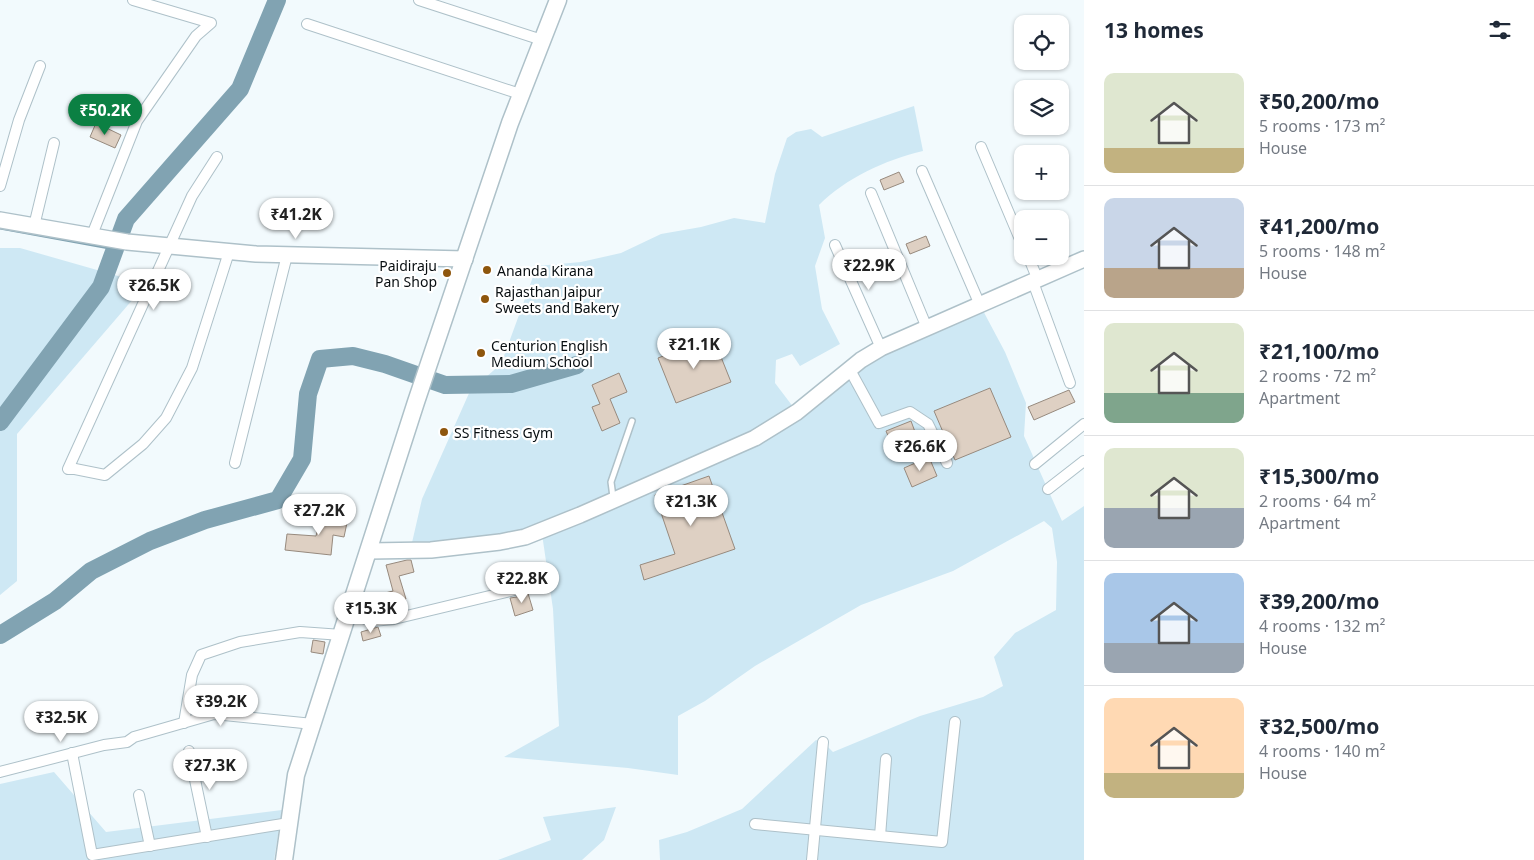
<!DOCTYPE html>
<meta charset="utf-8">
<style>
:root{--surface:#fff;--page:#f2f2f3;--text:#1f2937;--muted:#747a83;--line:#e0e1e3;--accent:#0b8043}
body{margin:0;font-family:"Noto Sans",sans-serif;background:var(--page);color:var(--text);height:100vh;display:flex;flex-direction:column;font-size:19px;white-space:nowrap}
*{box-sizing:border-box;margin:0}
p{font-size:16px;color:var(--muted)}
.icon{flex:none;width:28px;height:28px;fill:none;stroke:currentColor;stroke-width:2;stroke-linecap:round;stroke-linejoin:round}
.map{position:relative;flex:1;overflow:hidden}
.drawer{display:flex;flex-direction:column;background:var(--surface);width:450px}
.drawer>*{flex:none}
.fabs{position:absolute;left:1014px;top:15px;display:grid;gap:10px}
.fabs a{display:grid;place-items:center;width:55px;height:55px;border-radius:10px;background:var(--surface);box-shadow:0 1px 4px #0004;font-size:25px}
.price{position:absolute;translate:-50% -42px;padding:0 11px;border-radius:18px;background:#fff;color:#222;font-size:16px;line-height:32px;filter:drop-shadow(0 1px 2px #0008)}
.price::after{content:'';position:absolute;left:50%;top:30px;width:15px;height:11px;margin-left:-8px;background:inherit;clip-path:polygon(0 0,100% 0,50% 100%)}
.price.current{background:var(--accent);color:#fff}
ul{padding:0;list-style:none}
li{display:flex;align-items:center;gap:15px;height:125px;padding:0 20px}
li+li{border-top:1px solid var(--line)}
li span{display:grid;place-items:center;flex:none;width:140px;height:100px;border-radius:10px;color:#555}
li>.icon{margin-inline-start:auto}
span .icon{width:60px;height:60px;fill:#fffc;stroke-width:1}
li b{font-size:21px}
h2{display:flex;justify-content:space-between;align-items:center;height:60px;padding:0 20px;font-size:21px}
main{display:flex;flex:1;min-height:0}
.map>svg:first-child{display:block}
.green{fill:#cee8f4}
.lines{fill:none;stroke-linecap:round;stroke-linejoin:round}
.stream{stroke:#81a3b2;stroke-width:3}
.river{stroke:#81a3b2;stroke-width:18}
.building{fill:#ded0c3;stroke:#978a7e}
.lane-casing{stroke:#aec1c9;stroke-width:8}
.street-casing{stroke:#aec1c9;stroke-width:12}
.secondary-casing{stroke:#aec1c9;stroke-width:18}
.primary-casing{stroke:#aec1c9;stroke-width:19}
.lane{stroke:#fff;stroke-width:5}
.street{stroke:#fff;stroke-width:10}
.secondary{stroke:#fff;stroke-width:15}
.primary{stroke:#fff;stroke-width:16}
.poi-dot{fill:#8e560d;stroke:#fff;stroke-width:2}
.labels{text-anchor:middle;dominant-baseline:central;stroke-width:4.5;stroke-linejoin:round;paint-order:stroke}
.poi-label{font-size:14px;fill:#070d10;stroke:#fff;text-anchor:start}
</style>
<main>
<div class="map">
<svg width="1084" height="860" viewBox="0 0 1084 860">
<rect width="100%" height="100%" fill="#f2fafd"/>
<!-- green -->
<g class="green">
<path d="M914,106L923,151C885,160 846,178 819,205L825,238L815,266L822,309L840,344L800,366L792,354L776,360L775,383L797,412L850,370L980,305L1005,352L1026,403L1024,436L1062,521L1084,506V860H660L659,840L687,832L742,809L816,740L823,742L833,752L920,716L983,697L1003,686L994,657L1015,633L1056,610L1057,562L1052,528L1044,521L953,571L861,605L755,666L705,701L678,716V775L628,768L504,757L559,726L553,609L542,534L411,547L422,499L470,391L501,364L537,266L581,262L621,253L661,234L701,227L734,218L765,223L775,174L787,138L796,132L811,129L822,137Z"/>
<path d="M0,248H20L146,284L17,434V581L0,595Z"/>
<path d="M54,772L106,832L282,810L274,860H0V784Z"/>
<path d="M616,807L604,840L582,860H498L551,840L543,817Z"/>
</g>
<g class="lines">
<!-- stream -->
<path class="stream" d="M0,228L115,249"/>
<!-- river -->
<g class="river">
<path d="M0,422L101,287L126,219L240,89L277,0"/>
<path d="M0,635L55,601L91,571L150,541L205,520L278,500L302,459L308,394L320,359L353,356L385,364L445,385L511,384L577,365"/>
</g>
</g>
<!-- building -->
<g class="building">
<path d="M96,123L121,135L115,148L90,137Z"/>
<path d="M899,172L904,182L884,190L880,180Z"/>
<path d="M926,236L930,246L910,254L906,244Z"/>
<path d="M713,337L731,382L676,403L658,358Z"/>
<path d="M619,373L627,392L610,399L620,423L602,431L592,407L600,404L592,385Z"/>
<path d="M990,388L1011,437L955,460L934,411Z"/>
<path d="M1069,390L1075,402L1034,420L1028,407Z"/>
<path d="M911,421L918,440L894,450L886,431Z"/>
<path d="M929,457L937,476L912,487L904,468Z"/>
<path d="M709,476L735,549L644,580L640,565L675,554L655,495Z"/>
<path d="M322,512L348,518L344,537L333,535L331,555L285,550L287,534L316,536Z"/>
<path d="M407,560H411L414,572L399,576L406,599L384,605L381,594L393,591L386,565Z"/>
<path d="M527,590L533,610L515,616L510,598L517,597L522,591Z"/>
<path d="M378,627L381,636L363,641L361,632Z"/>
<path d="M313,640L325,642L323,654L311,652Z"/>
</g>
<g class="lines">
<!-- lane casing -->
<g class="lane-casing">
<path id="lane" d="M613,497L611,482L632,421"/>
</g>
<!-- street casing -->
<g class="street-casing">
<g id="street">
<path d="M419,0L542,40"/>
<path d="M307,24L520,94"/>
<path d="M981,147L1022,244"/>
<path d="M217,157L192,196L68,469H75L105,475L143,444L166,418L192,368L229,252"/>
<path d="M922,171L980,305"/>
<path d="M0,186L19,120L40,66"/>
<path d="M871,193L927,328"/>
<path d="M34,226L54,143"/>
<path d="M92,235L137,121L196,36L211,23L133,0"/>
<path d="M835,245L881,348"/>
<path d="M1028,256L1038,280"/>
<path d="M1033,282L1070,383"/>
<path d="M850,370L879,423L910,412L928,424L947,463"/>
<path d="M235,463L287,255"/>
<path d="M1035,464L1084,424"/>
<path d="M1048,489L1084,461"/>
<path d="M349,613L372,621L394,619L515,590"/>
<path d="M184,723L192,675L201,655L240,642L300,632L342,635"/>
<path d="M189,751L207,837"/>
<path d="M72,753L92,855L289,823"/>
<path d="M0,772L104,745L127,742L134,737L214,714L313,724"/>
<path d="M139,795L150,846"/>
<path d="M755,824L942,842L955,722"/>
<path d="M880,836L886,759"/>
<path d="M812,860L823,742"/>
</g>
</g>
<!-- secondary casing -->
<g class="secondary-casing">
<g id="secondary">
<path d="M0,220L127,242L256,254L465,259"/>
<path d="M369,551L431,550L500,542L525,537L580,515L755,438L797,412L861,360L881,348L1084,259"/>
</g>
</g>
<!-- primary casing -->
<g class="primary-casing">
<path id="primary" d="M284,860L296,775L416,402L510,123L558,0"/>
</g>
<!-- lane -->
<use href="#lane" class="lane"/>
<!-- street -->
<use href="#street" class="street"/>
<!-- secondary -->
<use href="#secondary" class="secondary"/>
<!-- primary -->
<use href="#primary" class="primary"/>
</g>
<!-- markers -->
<g class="poi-dot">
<circle cx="487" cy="270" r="5"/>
<circle cx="447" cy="273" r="5"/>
<circle cx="485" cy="299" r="5"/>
<circle cx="481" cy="353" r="5"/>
<circle cx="444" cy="432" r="5"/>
</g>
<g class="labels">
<!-- poi labels -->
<g class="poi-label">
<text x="437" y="265" text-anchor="end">Paidiraju<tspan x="437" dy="16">Pan Shop</tspan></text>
<text x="497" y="270">Ananda Kirana</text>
<text x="495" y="291">Rajasthan Jaipur<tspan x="495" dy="16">Sweets and Bakery</tspan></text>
<text x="491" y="345">Centurion English<tspan x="491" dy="16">Medium School</tspan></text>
<text x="454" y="432">SS Fitness Gym</text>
</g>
</g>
</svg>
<div class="fabs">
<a><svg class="icon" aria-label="locate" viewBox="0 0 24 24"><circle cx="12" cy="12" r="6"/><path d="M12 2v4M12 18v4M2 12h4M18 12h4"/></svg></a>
<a><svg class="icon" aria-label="layers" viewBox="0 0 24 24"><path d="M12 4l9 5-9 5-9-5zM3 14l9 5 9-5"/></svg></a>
<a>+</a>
<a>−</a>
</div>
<b class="price current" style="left:105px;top:136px">₹50.2K</b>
<b class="price" style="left:296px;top:240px">₹41.2K</b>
<b class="price" style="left:869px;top:291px">₹22.9K</b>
<b class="price" style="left:154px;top:311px">₹26.5K</b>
<b class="price" style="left:694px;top:370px">₹21.1K</b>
<b class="price" style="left:920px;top:472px">₹26.6K</b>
<b class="price" style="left:691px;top:527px">₹21.3K</b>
<b class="price" style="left:319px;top:536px">₹27.2K</b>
<b class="price" style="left:522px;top:604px">₹22.8K</b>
<b class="price" style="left:371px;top:634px">₹15.3K</b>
<b class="price" style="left:221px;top:727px">₹39.2K</b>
<b class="price" style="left:61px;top:743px">₹32.5K</b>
<b class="price" style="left:210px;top:791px">₹27.3K</b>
</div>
<section class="drawer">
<h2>13 homes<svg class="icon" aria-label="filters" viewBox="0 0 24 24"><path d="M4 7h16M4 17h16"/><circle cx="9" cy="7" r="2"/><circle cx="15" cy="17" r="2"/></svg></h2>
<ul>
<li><span style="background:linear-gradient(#dfe7d0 75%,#c2b280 0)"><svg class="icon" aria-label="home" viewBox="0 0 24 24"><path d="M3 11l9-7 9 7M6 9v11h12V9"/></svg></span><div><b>₹50,200/mo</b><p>5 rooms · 173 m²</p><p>House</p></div></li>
<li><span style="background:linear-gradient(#c9d6e8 70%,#b9a48a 0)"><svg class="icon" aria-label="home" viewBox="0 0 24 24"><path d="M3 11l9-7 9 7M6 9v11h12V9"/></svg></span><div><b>₹41,200/mo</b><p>5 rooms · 148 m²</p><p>House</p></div></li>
<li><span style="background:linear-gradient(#dfe7d0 70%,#7fa58c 0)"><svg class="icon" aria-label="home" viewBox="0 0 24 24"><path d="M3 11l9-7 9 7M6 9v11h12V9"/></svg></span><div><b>₹21,100/mo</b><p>2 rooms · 72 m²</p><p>Apartment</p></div></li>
<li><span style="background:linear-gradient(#dfe7d0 60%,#9aa5b1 0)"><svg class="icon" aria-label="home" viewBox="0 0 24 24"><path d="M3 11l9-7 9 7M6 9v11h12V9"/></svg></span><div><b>₹15,300/mo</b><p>2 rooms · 64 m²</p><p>Apartment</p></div></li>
<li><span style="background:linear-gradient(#a9c7e8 70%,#9aa5b1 0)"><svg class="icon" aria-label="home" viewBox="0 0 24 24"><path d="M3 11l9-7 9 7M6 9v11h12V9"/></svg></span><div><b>₹39,200/mo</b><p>4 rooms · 132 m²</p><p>House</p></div></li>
<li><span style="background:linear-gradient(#ffd9b3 75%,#c2b280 0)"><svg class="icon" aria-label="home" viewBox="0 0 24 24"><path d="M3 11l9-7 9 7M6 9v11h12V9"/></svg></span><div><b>₹32,500/mo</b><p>4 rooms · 140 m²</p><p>House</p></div></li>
</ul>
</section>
</main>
